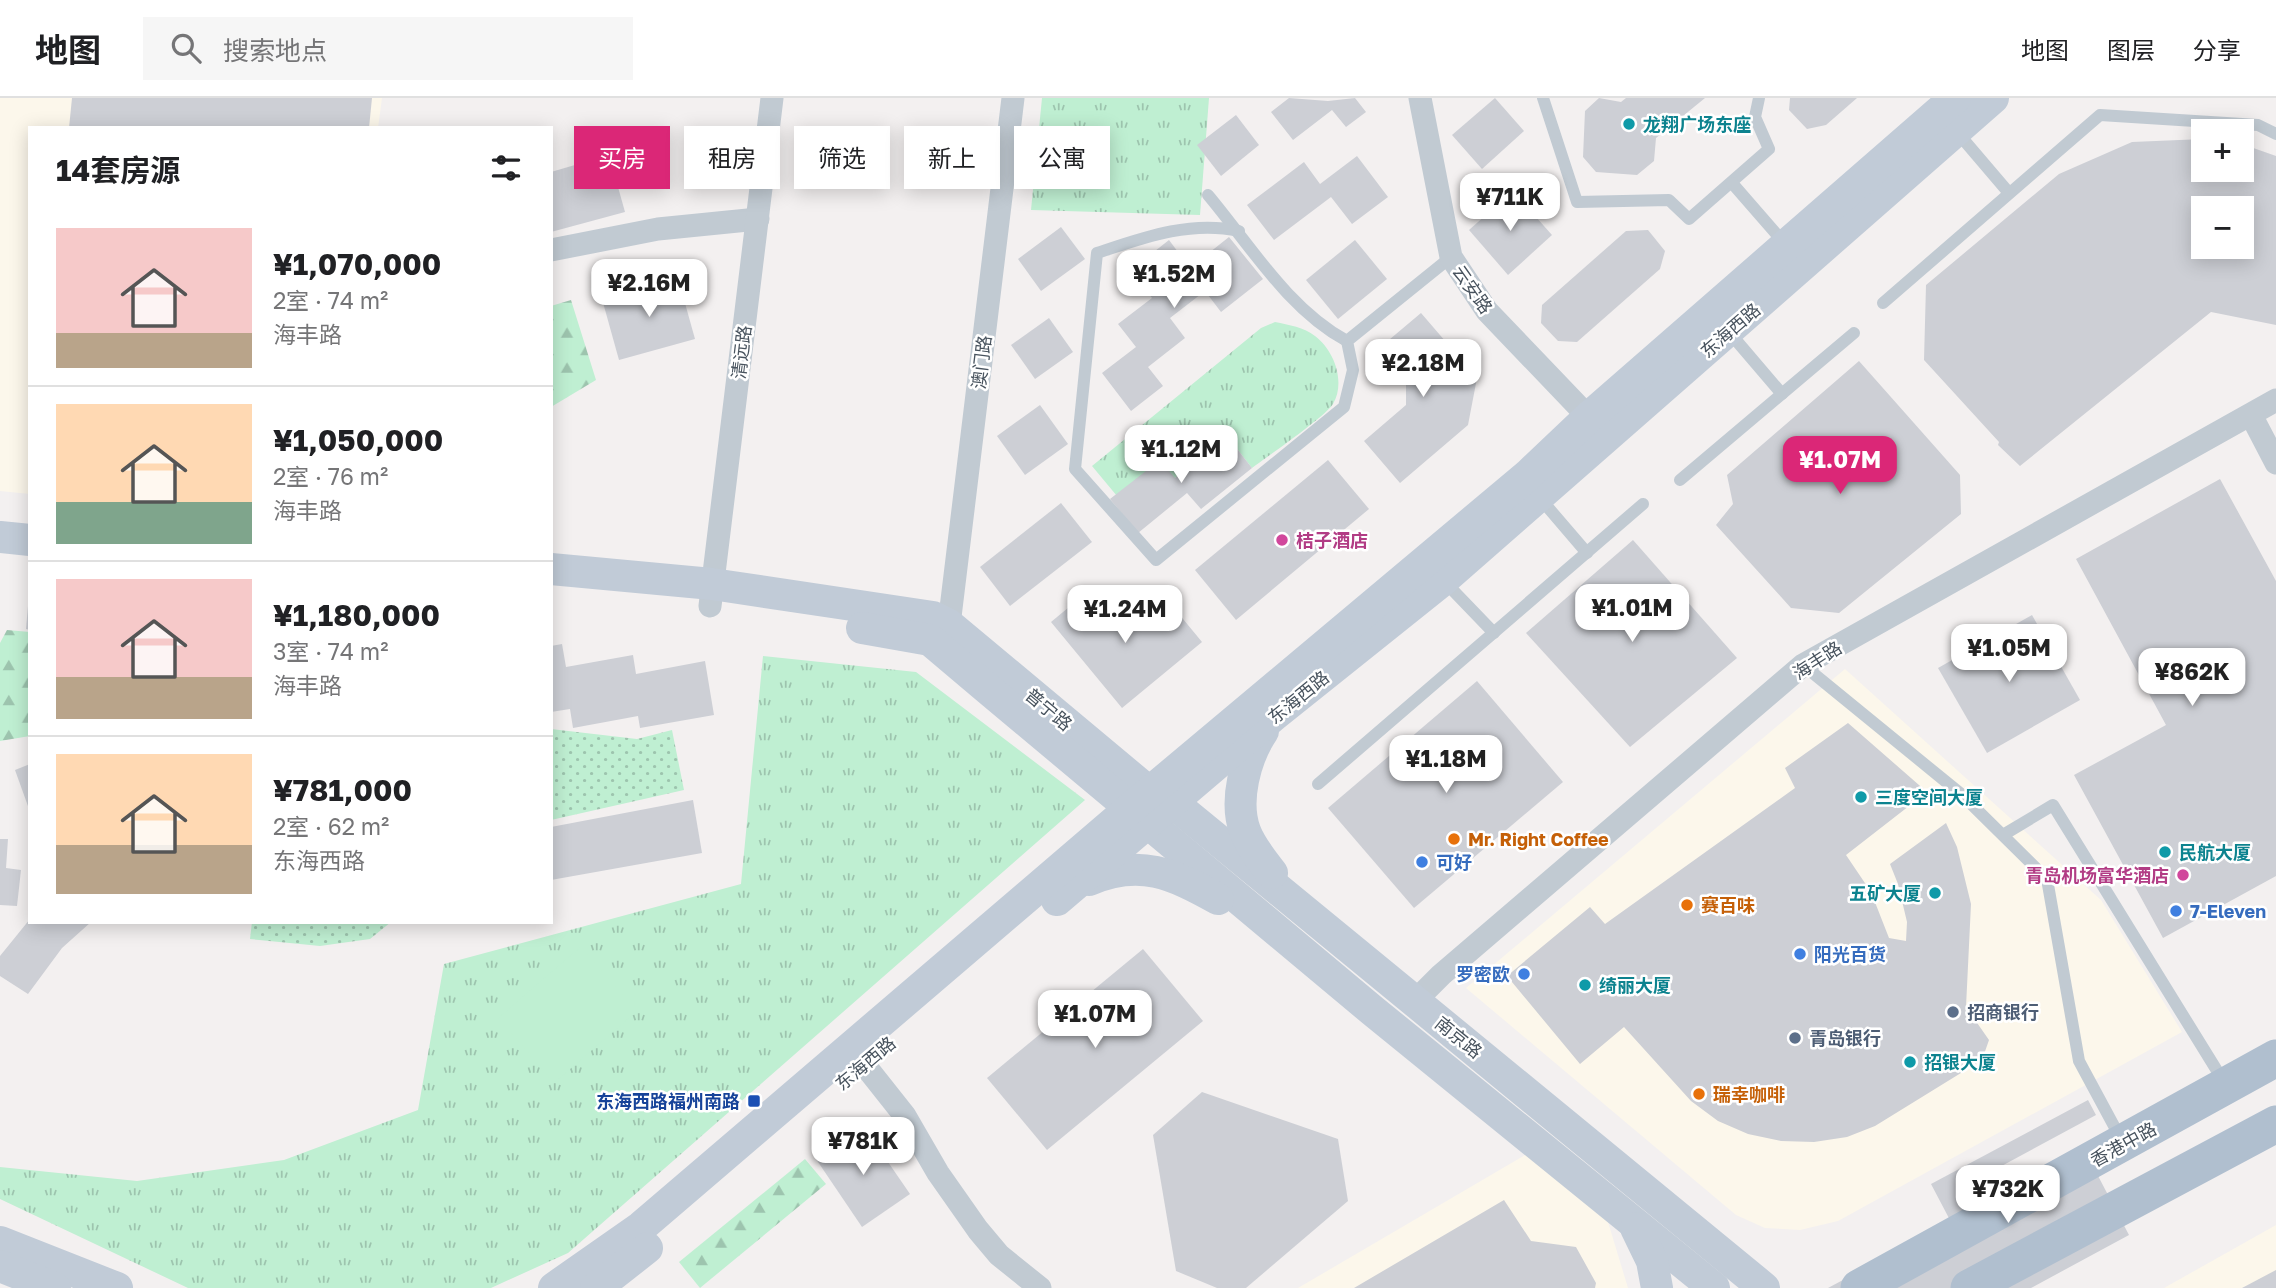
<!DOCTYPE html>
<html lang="zh">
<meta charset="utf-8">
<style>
:root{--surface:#fff;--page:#f6f6f6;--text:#202124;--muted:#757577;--line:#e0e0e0;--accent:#db2777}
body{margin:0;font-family:"Golos Text","Noto Sans SC",sans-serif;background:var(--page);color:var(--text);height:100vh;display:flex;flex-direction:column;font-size:26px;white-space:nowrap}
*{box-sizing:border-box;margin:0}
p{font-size:23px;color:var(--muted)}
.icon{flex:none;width:38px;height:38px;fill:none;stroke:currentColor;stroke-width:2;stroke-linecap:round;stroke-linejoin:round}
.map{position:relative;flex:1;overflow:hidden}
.side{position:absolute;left:28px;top:28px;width:525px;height:798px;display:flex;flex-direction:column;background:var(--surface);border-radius:0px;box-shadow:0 4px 18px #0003}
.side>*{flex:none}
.banner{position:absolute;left:574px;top:28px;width:665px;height:63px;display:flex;gap:14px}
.controls{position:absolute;left:2191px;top:21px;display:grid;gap:14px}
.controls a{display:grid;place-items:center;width:63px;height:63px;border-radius:0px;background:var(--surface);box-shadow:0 4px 18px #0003;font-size:35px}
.price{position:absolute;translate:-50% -60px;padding:0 16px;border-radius:14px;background:#fff;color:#222;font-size:23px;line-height:46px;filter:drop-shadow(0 2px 4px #0008)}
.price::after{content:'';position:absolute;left:50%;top:42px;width:21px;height:16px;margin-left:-10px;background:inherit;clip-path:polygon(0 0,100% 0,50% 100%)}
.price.selected{background:var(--accent);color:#fff}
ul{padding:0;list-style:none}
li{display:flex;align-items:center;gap:21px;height:175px;padding:0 28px}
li+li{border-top:2px solid var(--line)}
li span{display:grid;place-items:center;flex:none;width:196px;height:140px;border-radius:0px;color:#555}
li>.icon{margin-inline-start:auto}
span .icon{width:84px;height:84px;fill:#fffc;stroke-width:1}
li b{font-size:30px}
h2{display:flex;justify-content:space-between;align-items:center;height:84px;padding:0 28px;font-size:30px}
.tag{padding:0 24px;border-radius:0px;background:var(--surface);box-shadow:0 4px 18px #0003;font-size:24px;line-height:63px}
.tag.selected{background:var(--accent);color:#fff}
header{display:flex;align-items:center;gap:42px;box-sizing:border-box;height:98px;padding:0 35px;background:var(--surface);border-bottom:2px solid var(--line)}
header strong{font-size:33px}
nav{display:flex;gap:38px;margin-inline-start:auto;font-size:24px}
.search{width:490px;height:63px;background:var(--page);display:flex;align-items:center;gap:18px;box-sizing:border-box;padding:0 24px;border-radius:0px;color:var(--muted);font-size:26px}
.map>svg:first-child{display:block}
.commercial{fill:#fcf7eb}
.grass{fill:url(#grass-dots)}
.forest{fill:url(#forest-firs)}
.park{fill:url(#park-tufts)}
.pitch{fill:#bfefd2}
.building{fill:#cdcfd5;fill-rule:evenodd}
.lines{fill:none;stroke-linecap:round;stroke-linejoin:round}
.lane{stroke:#c1cad2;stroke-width:12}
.street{stroke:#c1cad2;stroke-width:23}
.secondary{stroke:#c1cbd7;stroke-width:32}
.primary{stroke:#b0bfcf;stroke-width:37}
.culture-dot{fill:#0f9aa8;stroke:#fff;stroke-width:2.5}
.hotel-dot{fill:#d1479c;stroke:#fff;stroke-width:2.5}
.food-dot{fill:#e8710a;stroke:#fff;stroke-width:2.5}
.shop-dot{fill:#3f7fe0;stroke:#fff;stroke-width:2.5}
.service-dot{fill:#5c6f8a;stroke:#fff;stroke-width:2.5}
.transit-dot{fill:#1a4fb4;stroke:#fff;stroke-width:2.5}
.labels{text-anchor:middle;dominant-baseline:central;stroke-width:5;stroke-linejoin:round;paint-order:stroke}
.culture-label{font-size:18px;font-weight:bold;fill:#0d838f;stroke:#fff;text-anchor:start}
.street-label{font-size:18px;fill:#48535e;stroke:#fff}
.hotel-label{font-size:18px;font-weight:bold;fill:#b23c85;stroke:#fff;text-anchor:start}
.food-label{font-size:18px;font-weight:bold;fill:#c56008;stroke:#fff;text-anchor:start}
.shop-label{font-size:18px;font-weight:bold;fill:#366cbe;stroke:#fff;text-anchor:start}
.service-label{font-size:18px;font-weight:bold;fill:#4e5e75;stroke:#fff;text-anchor:start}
.transit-label{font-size:18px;font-weight:bold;fill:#164399;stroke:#fff;text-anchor:end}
</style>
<header>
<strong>地图</strong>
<div class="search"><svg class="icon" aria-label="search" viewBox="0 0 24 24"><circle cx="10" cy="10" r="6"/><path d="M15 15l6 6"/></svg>搜索地点</div>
<nav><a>地图</a><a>图层</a><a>分享</a></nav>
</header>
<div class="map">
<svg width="2276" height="1190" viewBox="0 0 2276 1190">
<defs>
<pattern id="grass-dots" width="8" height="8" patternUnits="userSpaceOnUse" patternTransform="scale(1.75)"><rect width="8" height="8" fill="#bfefd2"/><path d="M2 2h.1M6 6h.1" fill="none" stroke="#9dc4ae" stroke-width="1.8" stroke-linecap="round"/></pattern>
<pattern id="forest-firs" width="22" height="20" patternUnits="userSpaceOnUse" patternTransform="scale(1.75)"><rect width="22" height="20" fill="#bfefd2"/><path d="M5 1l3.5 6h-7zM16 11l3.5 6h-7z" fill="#9dc4ae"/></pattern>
<pattern id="park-tufts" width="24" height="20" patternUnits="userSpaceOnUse" patternTransform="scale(1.75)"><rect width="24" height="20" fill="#bfefd2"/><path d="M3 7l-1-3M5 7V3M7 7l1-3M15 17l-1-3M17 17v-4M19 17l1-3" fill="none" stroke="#9dc4ae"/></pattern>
</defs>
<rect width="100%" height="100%" fill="#f3f0f0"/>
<!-- commercial -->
<g class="commercial">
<path d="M0,0H382L378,30H30V396L0,393Z"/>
<path d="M1845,571L2101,802L2182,934L1838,1123L1800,1132L1765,1130L1736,1117L1466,890Z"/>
<path d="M1527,1056L1608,1124L1628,1190H1298Z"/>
<path d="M2276,1127V1190H2164Z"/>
</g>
<!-- grass -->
<g class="grass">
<path d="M551,631L637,641L672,632L684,692L551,722Z"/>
<path d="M252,824H391L370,841L320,848L250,841Z"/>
</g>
<!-- forest -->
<g class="forest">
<path d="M571,202L596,282L551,309V208Z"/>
<path d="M7,532L30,534V638L0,643V545Z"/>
<path d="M805,1061L826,1086L700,1190L679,1164Z"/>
</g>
<!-- park -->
<g class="park">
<path d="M1042,0H1209L1200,117L1031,112Z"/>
<path d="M1275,224C1289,227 1304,229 1315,238C1334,252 1346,284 1333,306C1326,318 1267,359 1252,370L1227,338L1175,380L1117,398L1092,368L1261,230Z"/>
<path d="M763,558L916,574L1085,702L568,1155L491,1190H188L0,1101V1069L137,1083L284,1062L418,1012L444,866L741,786Z"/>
</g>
<!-- pitch -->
<path class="pitch" d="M581,849L637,913L554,985L498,920Z"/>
<!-- building -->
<g class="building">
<path d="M72,0H372L369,30H69Z"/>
<path d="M1289,0L1328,3L1355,0L1366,14L1346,29L1332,12L1293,42L1271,14Z"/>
<path d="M1495,0L1524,33L1482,71L1452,37Z"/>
<path d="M1599,0L1621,4L1626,0H1705L1656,40L1654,63L1637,77L1596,74L1583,59L1585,13Z"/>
<path d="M1790,0H1857L1826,27L1807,31L1789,12Z"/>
<path d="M1236,17L1259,47L1221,78L1197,47Z"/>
<path d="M2203,41V72H2242V46L2276,58V227L2211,214L2020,368L1998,347L1999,344L1924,262L1926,187L2059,76L2132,44ZM2203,110H2242V149H2203Z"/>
<path d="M609,57L625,114L551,134V74Z"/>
<path d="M1357,58L1388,99L1352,126L1331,99L1274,142L1247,107L1304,64L1320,86Z"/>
<path d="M1513,93L1552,137L1508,177L1469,132Z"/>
<path d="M1061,129L1085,161L1041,193L1018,161Z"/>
<path d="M1648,132L1665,153L1660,171L1577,244L1558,243L1541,225L1542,207L1626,133Z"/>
<path d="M1229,139L1263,181L1221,214L1205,193L1170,220L1185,240L1148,269L1163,288L1131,313L1102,275L1136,249L1118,226L1152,200L1131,172L1169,142L1190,170Z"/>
<path d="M1355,142L1387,181L1338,221L1306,182Z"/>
<path d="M678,180L695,241L619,262L602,201Z"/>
<path d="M1421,215L1477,280L1468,327L1400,385L1364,343L1406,307V286L1377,252Z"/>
<path d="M1049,220L1073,254L1035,281L1011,247Z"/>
<path d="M1859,263L1960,377L1961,416L1839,515L1791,510L1716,427L1733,406L1727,377Z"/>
<path d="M1040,307L1068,346L1025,377L997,338Z"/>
<path d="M1227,338L1252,370L1201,411L1187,395L1138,435L1110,401L1160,362L1175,380Z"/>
<path d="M1328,362L1369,411L1236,522L1195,472Z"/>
<path d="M2220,381L2276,483V778L2163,840L2074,677L2166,627L2076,461Z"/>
<path d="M1061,405L1092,444L1010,508L980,469Z"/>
<path d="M1633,442L1737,560L1630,649L1526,535Z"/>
<path d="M1092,490L1130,536L1169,504L1202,544L1122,610L1051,524Z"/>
<path d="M28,508H30V532L26,531Z"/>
<path d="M2032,517L2080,602L1987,655L1938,570Z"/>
<path d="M562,546L566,569L633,557L636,576L705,563L714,617L640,630L638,618L573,630L570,611L551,614V548Z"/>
<path d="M1477,583L1563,684L1414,810L1328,710Z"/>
<path d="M1848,625L1927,694L1846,757L1871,794L1889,840L1906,843L1907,824L1898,786L1890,766L1946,725L1957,749L1971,806L1966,909L1989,942L1982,962L1875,1028L1847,1039L1814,1044L1781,1043L1748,1036L1718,1023L1691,1003L1624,929L1580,966L1507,878L1590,809L1605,826L1795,690L1785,670Z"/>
<path d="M30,666V711H29L15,672Z"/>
<path d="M693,702L702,755L551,782V729Z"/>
<path d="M0,741H8L6,770L21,772L17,808L0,807Z"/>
<path d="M30,821V824H91L62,850L28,896L0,878V858Z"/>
<path d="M1143,851L1203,923L1047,1052L987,980Z"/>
<path d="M1202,994L1338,1041L1348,1103L1246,1190H1217L1176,1173L1153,1037Z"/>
<path d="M2088,1002L2096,1017L1959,1091L1971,1113L2085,1053L2129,1137L2031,1190H1828L1951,1124L1931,1086Z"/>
<path d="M864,1029L910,1096L862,1129L816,1061Z"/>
<path d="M1504,1102L1531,1143L1576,1149L1596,1185L1595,1190H1354Z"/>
<path d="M2276,1172V1190H2242Z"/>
</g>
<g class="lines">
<!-- lane -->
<g class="lane">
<path d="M1543,0L1577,104L1669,102L1689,121L1769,51L1755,19L1759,0"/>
<path d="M1957,34L2009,95"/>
<path d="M1732,85L1786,147"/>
<path d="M1208,97C1250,147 1288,211 1347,243"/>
<path d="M1239,133C1190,122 1142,140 1097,155L1075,371L1156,462L1344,309L1353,272L1347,243L1451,159"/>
<path d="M1883,205L2100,17L2258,27L2276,36"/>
<path d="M1729,234L1782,296"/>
<path d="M1680,382L1854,235"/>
<path d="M1539,399L1587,455"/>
<path d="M1443,482L1494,535"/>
<path d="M1803,567L1961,696L2047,781L2079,963L2121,1041"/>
<path d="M1318,686L1643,406"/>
<path d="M2003,737L2053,707L2224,984"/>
</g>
<!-- street -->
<g class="street">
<path d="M1420,0L1451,159L1487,213L1598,329"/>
<path d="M551,152L658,131L758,121"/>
<path d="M2251,317L2276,365"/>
<path d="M710,508L772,0"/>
<path d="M949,527L1013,0"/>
<path d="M1415,903L1441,877L1803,567L2276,302"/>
<path d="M863,965L905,1018L938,1075L978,1132L999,1157L1040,1190"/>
</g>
<!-- secondary -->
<g class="secondary">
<path d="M0,439L30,442"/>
<path d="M551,471L712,486L933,519L949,527L1149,694L1173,705L1764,1190"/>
<path d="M862,530L930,542L988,591L1373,913L1714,1190"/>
<path d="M1263,633C1245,660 1234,703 1245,733C1251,749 1262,762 1272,775"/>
<path d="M1089,782C1140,760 1173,776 1218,801"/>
<path d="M1057,802L1273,618L1443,482L1993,0"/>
<path d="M1636,1130L1652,1163L1657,1190"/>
<path d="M0,1144L117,1190"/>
<path d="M0,1168L55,1190"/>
<path d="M554,1190L641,1129L1132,709L1528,377L1588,320L1955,0"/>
<path d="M596,1190L647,1150"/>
</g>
<!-- primary -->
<g class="primary">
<path d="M1859,1190L2276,960"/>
<path d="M1969,1190L2276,1026"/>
</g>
</g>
<!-- markers -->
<g class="culture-dot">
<circle cx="1629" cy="26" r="7"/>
<circle cx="1861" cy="699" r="7"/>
<circle cx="2165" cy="754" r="7"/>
<circle cx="1935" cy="795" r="7"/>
<circle cx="1585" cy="887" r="7"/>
<circle cx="1910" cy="964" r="7"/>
</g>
<g class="hotel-dot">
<circle cx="1282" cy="442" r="7"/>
<circle cx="2183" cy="777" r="7"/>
</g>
<g class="food-dot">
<circle cx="1454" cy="741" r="7"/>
<circle cx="1687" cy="807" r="7"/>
<circle cx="1699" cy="996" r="7"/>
</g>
<g class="shop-dot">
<circle cx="1422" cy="764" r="7"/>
<circle cx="2176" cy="813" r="7"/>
<circle cx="1800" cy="856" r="7"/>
<circle cx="1524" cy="876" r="7"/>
</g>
<g class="service-dot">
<circle cx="1953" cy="914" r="7"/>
<circle cx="1795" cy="940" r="7"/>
</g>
<rect class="transit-dot" x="747" y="996" width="14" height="14" rx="3.5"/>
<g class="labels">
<!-- culture labels -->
<g class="culture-label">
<text x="1643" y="26">龙翔广场东座</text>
<text x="1875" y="699">三度空间大厦</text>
<text x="2179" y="754">民航大厦</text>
<text x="1921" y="795" text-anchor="end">五矿大厦</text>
<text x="1599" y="887">绮丽大厦</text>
<text x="1924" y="964">招银大厦</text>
</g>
<!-- street labels -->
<g class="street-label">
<text transform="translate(1473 191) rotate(55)">云安路</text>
<text transform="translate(1730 232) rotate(-41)">东海西路</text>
<text transform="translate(741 254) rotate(-83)">清远路</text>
<text transform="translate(981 264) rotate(-83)">澳门路</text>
<text transform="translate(1817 562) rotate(-33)">海丰路</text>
<text transform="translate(1298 599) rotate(-39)">东海西路</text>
<text transform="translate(1049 611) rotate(40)">普宁路</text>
<text transform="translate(1459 939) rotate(39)">南京路</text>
<text transform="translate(865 965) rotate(-40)">东海西路</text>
<text transform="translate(2123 1046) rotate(-29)">香港中路</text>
</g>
<!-- hotel labels -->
<g class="hotel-label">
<text x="1296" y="442">桔子酒店</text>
<text x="2169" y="777" text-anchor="end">青岛机场富华酒店</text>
</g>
<!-- food labels -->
<g class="food-label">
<text x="1468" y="741">Mr. Right Coffee</text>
<text x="1701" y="807">赛百味</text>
<text x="1713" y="996">瑞幸咖啡</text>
</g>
<!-- shop labels -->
<g class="shop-label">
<text x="1436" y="764">可好</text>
<text x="2190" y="813">7-Eleven</text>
<text x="1814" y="856">阳光百货</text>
<text x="1510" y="876" text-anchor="end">罗密欧</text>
</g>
<!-- service labels -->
<g class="service-label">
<text x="1967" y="914">招商银行</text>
<text x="1809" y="940">青岛银行</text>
</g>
<!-- transit labels -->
<g class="transit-label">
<text x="740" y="1003">东海西路福州南路</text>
</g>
</g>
</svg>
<div class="controls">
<a>+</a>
<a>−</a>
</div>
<b class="price" style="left:1510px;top:135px">¥711K</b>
<b class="price" style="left:1174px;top:212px">¥1.52M</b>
<b class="price" style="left:649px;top:221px">¥2.16M</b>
<b class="price" style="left:1423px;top:301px">¥2.18M</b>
<b class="price" style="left:1181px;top:387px">¥1.12M</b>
<b class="price selected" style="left:1840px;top:398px">¥1.07M</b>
<b class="price" style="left:1632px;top:546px">¥1.01M</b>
<b class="price" style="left:1125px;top:547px">¥1.24M</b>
<b class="price" style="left:2009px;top:586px">¥1.05M</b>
<b class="price" style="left:2192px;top:610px">¥862K</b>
<b class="price" style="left:1446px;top:697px">¥1.18M</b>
<b class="price" style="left:1095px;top:952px">¥1.07M</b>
<b class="price" style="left:863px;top:1079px">¥781K</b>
<b class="price" style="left:2008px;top:1127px">¥732K</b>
<div class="banner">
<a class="tag selected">买房</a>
<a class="tag">租房</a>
<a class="tag">筛选</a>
<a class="tag">新上</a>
<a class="tag">公寓</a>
</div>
<section class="side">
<h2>14套房源<svg class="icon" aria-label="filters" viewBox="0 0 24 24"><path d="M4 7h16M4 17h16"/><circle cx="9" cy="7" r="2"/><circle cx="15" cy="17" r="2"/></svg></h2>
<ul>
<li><span style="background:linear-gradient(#f6c9c9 75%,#b9a48a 0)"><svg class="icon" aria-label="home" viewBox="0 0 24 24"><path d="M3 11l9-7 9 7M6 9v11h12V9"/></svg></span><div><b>¥1,070,000</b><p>2室 · 74 m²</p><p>海丰路</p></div></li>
<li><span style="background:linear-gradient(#ffd9b3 70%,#7fa58c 0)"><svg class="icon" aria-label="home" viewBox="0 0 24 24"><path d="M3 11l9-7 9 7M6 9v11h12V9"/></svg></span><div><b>¥1,050,000</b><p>2室 · 76 m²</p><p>海丰路</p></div></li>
<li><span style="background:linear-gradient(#f6c9c9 70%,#b9a48a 0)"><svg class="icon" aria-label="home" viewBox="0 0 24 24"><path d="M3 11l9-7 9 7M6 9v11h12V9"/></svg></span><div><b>¥1,180,000</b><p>3室 · 74 m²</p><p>海丰路</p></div></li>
<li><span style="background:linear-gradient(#ffd9b3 65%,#b9a48a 0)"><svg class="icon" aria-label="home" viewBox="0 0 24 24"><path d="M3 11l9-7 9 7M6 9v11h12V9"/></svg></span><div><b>¥781,000</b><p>2室 · 62 m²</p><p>东海西路</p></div></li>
</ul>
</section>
</div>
